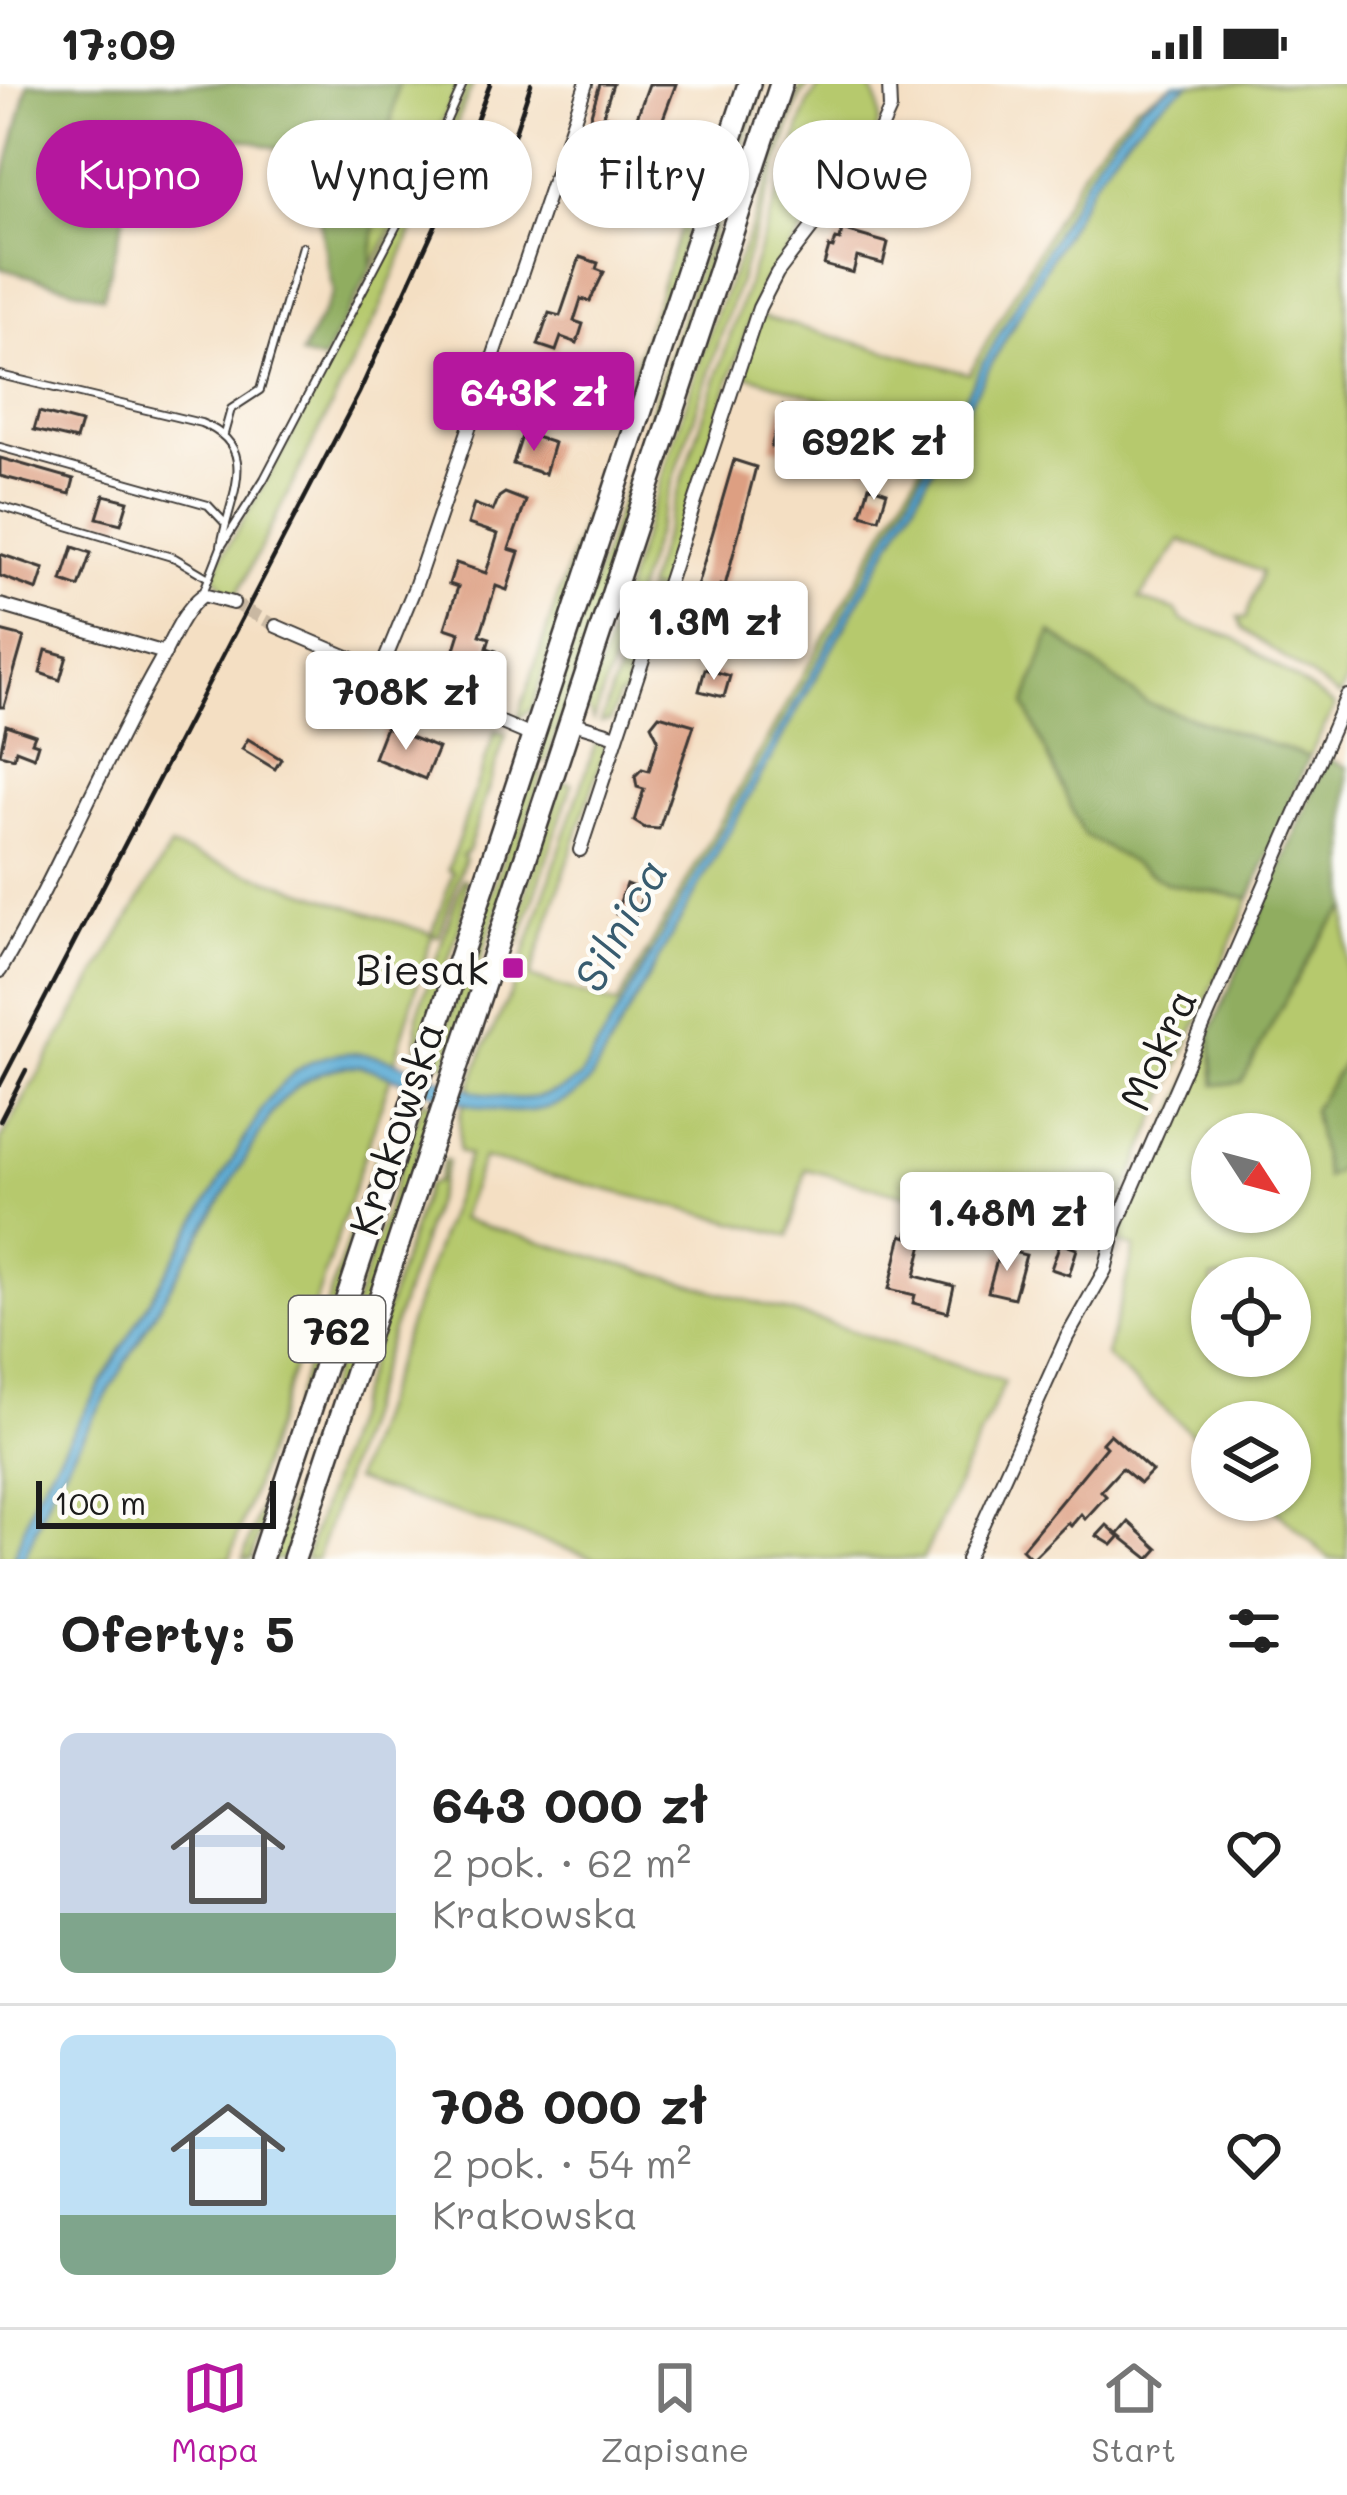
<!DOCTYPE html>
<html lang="pl">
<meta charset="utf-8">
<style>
:root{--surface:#fff;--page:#f2f2f2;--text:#222;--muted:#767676;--line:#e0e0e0;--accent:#b5179e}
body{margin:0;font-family:Mali,sans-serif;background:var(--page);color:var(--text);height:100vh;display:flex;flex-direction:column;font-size:45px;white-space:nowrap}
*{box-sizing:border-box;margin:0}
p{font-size:39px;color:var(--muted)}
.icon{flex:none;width:66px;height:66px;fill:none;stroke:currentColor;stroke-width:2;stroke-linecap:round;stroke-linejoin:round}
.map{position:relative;height:1475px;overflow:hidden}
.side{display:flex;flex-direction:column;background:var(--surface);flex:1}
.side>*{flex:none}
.banner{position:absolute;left:36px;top:36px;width:1275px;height:108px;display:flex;gap:24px}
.needle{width:78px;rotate:126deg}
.controls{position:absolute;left:1191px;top:1029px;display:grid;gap:24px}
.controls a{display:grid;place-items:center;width:120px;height:120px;border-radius:50%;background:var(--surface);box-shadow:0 3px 9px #0004;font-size:60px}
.scale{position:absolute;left:36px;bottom:30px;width:240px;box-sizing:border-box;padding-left:12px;border:6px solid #1c1c1c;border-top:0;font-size:33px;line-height:42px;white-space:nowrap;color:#1c1c1c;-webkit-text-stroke:9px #fdfcf7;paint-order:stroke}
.price{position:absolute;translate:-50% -102px;padding:0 27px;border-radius:12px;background:#fff;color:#222;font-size:39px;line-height:78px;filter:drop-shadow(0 3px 6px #0008)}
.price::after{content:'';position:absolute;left:50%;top:72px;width:36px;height:27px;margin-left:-18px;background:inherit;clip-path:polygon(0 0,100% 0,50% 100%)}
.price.active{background:var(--accent);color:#fff}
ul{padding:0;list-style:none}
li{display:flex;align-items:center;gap:36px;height:300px;padding:0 60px}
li+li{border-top:3px solid var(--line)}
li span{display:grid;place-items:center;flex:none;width:336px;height:240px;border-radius:18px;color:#555}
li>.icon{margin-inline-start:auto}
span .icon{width:144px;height:144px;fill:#fffc;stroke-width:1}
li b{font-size:51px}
h2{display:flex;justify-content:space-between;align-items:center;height:144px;padding:0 60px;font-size:51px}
.tag{padding:0 42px;border-radius:54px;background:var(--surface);box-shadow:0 3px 9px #0004;font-size:42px;line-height:108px}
.tag.active{background:var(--accent);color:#fff}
.status{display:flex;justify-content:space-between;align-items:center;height:84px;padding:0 60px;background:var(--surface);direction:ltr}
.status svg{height:33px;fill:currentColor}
.tab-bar{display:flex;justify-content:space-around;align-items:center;height:168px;border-top:3px solid var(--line);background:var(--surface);font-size:33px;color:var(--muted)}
.tab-bar a{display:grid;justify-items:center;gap:6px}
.tab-bar .active{color:var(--accent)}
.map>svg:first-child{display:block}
.green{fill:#b6c96d;stroke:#697244;stroke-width:3;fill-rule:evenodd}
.forest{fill:#90ad60;stroke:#56643e;stroke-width:3}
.water{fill:#5aaad4;stroke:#3b6378;stroke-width:3}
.building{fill:#dd9f82}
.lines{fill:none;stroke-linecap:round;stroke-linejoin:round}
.minor-tunnel{stroke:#c9b8a2;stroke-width:12;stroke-dasharray:12 6;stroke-linecap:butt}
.service-casing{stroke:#3c3935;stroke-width:10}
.minor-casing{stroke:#3c3935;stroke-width:16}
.primary-casing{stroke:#3c3935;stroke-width:26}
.service{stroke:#fff;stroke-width:6}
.minor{stroke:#fff;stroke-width:12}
.primary{stroke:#fff;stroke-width:21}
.rail{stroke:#1c1c1c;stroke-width:4.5}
.poi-dot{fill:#b5179e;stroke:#fdfcf7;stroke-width:4.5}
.labels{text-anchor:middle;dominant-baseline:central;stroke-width:9;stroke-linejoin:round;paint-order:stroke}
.shield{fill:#fdfcf7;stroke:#605f5e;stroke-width:3}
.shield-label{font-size:39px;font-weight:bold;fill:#1c1c1c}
.poi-label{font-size:42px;fill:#1c1c1c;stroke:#fdfcf7;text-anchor:end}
.street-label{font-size:42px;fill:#1c1c1c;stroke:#fdfcf7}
.water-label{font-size:45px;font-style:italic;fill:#385c6f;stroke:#fdfcf7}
</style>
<div class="status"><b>17:09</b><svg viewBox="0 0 49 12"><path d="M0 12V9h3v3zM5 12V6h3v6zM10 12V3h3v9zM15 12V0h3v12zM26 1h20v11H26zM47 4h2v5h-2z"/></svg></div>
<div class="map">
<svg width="1347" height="1475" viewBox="0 0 1347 1475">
<rect width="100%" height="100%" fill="#fdfcf7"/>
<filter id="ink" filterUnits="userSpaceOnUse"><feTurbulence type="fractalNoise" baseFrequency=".00833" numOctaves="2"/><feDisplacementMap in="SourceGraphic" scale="24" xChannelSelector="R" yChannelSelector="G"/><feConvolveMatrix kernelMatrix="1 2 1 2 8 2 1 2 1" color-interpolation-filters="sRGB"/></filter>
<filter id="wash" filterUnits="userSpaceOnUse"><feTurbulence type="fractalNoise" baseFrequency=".004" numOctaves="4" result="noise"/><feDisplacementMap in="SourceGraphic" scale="48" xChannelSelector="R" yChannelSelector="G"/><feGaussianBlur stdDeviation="2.7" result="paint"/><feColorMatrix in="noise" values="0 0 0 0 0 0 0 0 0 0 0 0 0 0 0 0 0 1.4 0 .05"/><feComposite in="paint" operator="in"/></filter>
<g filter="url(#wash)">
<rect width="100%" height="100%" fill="#f4dfc3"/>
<!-- green -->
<g class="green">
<path d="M398,0H459L413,103L371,184L376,122Z"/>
<path d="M466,0H473L380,225L233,519L215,491L221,474L285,364L458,23Z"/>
<path d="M764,0L716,143L696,224L546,679L535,676L759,1Z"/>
<path d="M801,0H810L800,13L594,636L586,623L715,232L750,148Z"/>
<path d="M821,0L868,3C883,17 881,36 874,55L762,200L659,508L646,504L808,19Z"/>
<path d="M1174,0H1347V596L1340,613L1243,545L1238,533L1246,534L1262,488L1181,456L1139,515L1175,526L1183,537L1235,554L1335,622L1309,673L1147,619L1052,549L1168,800L1250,814L1102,1163L806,1085L789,1152L483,1074L460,1135L828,1239L1005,1298L923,1475H597L354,1396L469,1071L459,1067L460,1031L484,964L512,907L597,655L604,661V668L530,893L617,921L938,352L741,289L760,232L969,290L1091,72L1135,22Z"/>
<path d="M684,134L688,135L678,180L532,624L517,636Z"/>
<path d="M645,508L658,512L625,610L618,613L610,637L601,638Z"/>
<path d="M495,647L506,650L468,767L462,772L465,774L439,852L432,851L388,1001L230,1475H0V1057L170,763L432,850L453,788L448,786Z"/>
<path d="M532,687L542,690L446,981L436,977Z"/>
<path d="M562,697L572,700L519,859L515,860L518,834Z"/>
<path d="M463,795L467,796L459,844L417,969V932Z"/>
<path d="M1347,825V973L1313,1026L1326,1093L1347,1080V1475H1330L1265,1416H1290V1338H1212V1368L1106,1272L1135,1163L1115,1158L1211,948L1215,1001L1241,998C1263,960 1317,846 1347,825ZM1212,1050H1290V1128H1212ZM1212,1194H1290V1272H1212Z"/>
<path d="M423,1016L433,1021L284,1475H271Z"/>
<path d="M381,1056L386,1065L251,1475H243Z"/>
<path d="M444,1076L448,1077L317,1475H305L427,1101L437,1098Z"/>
</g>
<!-- forest -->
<g class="forest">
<path d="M28,0H398L376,122L371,184L323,277L301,271L333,209L308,72L151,32L103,213L0,184V110Z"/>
<path d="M1051,548L1147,619L1309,673L1250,814L1168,800L1083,750L1025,621Z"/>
<path d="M1327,674L1347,683V825C1317,846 1263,960 1242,998L1215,1001L1211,948Z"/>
<path d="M1347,973V1080L1326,1094L1313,1026Z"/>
</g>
<!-- water -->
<path class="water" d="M1175,0H1190C1148,26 1121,56 1094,97L589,999C526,1063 428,1003 361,982C323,981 294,999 272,1029L52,1405L24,1475H13L35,1412L264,1022C361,881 472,1075 580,994L801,608L1097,74L1141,22Z"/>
<g id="blocks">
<!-- building -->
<g class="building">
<path d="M600,0H613L603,31L634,40L624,69L608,64L613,49L588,40Z"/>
<path d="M649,0H676L655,56L632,47Z"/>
<path d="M618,84L640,92L630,124L604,115Z"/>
<path d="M842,146L888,159L883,180L857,173L853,189L824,181L829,163L833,164L836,155L840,156Z"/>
<path d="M580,173L598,179L596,185L604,188L590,217L581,215L574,237L583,240L577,259L561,253L556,267L538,261L549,229L560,232Z"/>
<path d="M527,285L549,293L540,328L536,327L529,347L506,340Z"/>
<path d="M783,322L807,329L803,344L870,365L865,384L800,363L798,370L771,363Z"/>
<path d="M39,328L81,339L76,356L34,346Z"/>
<path d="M523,349L554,359L545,390L513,380Z"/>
<path d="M0,374L74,395L70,410L0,392Z"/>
<path d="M734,376L756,383L725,502L720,501L717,509L697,502Z"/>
<path d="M869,402L887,408L879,435L861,430Z"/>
<path d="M505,409L526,417L509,465L519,468L507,506L496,502L480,551L490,554L487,564L496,567L491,581L454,568L460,549L445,544L458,503L449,500L456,479L486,489L498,450L468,440L474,420L493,427L499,413Z"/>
<path d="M104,411L128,417L121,440L97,434Z"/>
<path d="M73,463L91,469L79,503L62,497Z"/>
<path d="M0,470L44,485L37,506L0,492Z"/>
<path d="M0,547L24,553L4,623H0Z"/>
<path d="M46,566L67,572L60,596L40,589Z"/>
<path d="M705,585L730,592L724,613L699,607Z"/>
<path d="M659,631L694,641L659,745L645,744L634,737L644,705L637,703L635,692L642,685L649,687L658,655L651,641Z"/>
<path d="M6,641L35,651L32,658L38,660L34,673L16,666L14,674L0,670Z"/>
<path d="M386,643L438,664L425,695L374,674Z"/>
<path d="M248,655L281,675L275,685L242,665Z"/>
<path d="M626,800L644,807L634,836L616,830Z"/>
<path d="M910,1144L926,1148L915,1192L954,1202L948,1228L913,1219L915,1211L889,1205L902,1151L907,1153Z"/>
<path d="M1060,1159L1077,1165L1069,1191L1051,1185Z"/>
<path d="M1000,1165L1026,1171L1014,1214L988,1208Z"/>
<path d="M1110,1350L1152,1387L1140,1399L1122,1384L1101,1407L1106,1412L1085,1435L1081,1430L1071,1442L1068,1439L1032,1475L1022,1465L1106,1363L1102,1359Z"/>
<path d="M1129,1438L1158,1465L1149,1475L1120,1452L1112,1461L1097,1452L1107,1441L1118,1451Z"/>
</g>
</g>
</g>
<g filter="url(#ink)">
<use href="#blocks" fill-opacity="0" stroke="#3c3935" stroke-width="3"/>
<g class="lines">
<!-- minor-tunnel -->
<path class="minor-tunnel" d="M233,519L276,542"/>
<!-- service casing -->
<g class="service-casing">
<g id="service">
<path d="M0,291L201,339C263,363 229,413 221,462"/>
<path d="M224,350L231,325L260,306L302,162"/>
<path d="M0,363L208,421L225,439"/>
<path d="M0,422L175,474L207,493"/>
<path d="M203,509L221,463L264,395L417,103L463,0"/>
</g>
</g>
<!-- minor casing -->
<g class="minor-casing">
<g id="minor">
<path d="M0,521L165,569"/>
<path d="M276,542L532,652"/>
<path d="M380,588L415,503L586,0"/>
<path d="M570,638L617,652"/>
<path d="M580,766L759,224L777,189L872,65L890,25L889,0"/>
<path d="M0,887C59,788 101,681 158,581C171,558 182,527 203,511L233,519"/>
<path d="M967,1475L1067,1253L1105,1186L1116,1142L1347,612"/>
</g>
</g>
<!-- primary casing -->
<g class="primary-casing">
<g id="primary">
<path d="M261,1475L749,0"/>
<path d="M294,1475L781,0"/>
</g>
</g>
<!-- service -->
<use href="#service" class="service"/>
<!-- minor -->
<use href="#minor" class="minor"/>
<!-- primary -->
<use href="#primary" class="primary"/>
<!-- rail -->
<g class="rail">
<path d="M512,57L531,0"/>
<path d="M0,1001L359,309L445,120L490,0"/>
<path d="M0,1037L26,986"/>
</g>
</g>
</g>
<!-- markers -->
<rect class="poi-dot" x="501" y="872" width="24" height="24" rx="6"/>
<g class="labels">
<!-- shield labels -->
<rect class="shield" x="289" y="1212" width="96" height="66" rx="9"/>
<g class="shield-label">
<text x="337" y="1245">762</text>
</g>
<!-- poi labels -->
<g class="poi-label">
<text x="489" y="884">Biesak</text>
</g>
<!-- street labels -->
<g class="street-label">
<text transform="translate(1157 965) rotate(-66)">Mokra</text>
<text transform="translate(395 1044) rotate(-72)">Krakowska</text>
</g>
<!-- water labels -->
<g class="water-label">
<text transform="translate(619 840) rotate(-61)">Silnica</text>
</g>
</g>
</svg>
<div class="controls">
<a><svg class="needle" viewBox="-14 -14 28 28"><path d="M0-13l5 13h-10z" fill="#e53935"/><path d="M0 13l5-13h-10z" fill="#767676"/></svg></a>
<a><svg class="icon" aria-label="locate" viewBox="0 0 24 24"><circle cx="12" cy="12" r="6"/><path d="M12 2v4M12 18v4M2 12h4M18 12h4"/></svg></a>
<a><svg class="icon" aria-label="layers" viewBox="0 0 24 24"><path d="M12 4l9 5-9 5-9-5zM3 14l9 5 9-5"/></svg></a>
</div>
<div class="scale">100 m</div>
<b class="price active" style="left:534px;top:370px">643K zł</b>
<b class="price" style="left:874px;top:419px">692K zł</b>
<b class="price" style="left:714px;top:599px">1.3M zł</b>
<b class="price" style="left:406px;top:669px">708K zł</b>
<b class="price" style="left:1007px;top:1190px">1.48M zł</b>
<div class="banner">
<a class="tag active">Kupno</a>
<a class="tag">Wynajem</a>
<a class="tag">Filtry</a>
<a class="tag">Nowe</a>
</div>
</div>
<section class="side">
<h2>Oferty: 5<svg class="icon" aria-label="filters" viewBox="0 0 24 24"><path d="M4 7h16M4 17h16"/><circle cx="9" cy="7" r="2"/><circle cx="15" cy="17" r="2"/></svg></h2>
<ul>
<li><span style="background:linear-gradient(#c9d6e8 75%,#7fa58c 0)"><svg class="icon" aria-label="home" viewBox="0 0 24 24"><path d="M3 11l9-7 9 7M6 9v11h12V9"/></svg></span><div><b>643 000 zł</b><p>2 pok. · 62 m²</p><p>Krakowska</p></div><svg class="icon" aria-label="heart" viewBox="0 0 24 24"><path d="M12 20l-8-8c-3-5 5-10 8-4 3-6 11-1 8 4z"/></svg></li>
<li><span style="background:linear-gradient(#bfe0f5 75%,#7fa58c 0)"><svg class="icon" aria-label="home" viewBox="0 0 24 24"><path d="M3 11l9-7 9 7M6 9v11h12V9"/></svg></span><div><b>708 000 zł</b><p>2 pok. · 54 m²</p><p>Krakowska</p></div><svg class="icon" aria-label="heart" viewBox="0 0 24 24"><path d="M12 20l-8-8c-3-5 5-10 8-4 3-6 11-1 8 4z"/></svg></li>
</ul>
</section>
<nav class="tab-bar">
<a class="active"><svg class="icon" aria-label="map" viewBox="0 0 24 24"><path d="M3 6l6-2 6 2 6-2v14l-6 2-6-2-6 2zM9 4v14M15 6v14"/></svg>Mapa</a>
<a><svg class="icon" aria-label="saved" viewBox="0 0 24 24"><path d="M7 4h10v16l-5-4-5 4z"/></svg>Zapisane</a>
<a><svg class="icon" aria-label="home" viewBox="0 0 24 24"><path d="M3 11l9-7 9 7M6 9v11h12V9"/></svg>Start</a>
</nav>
